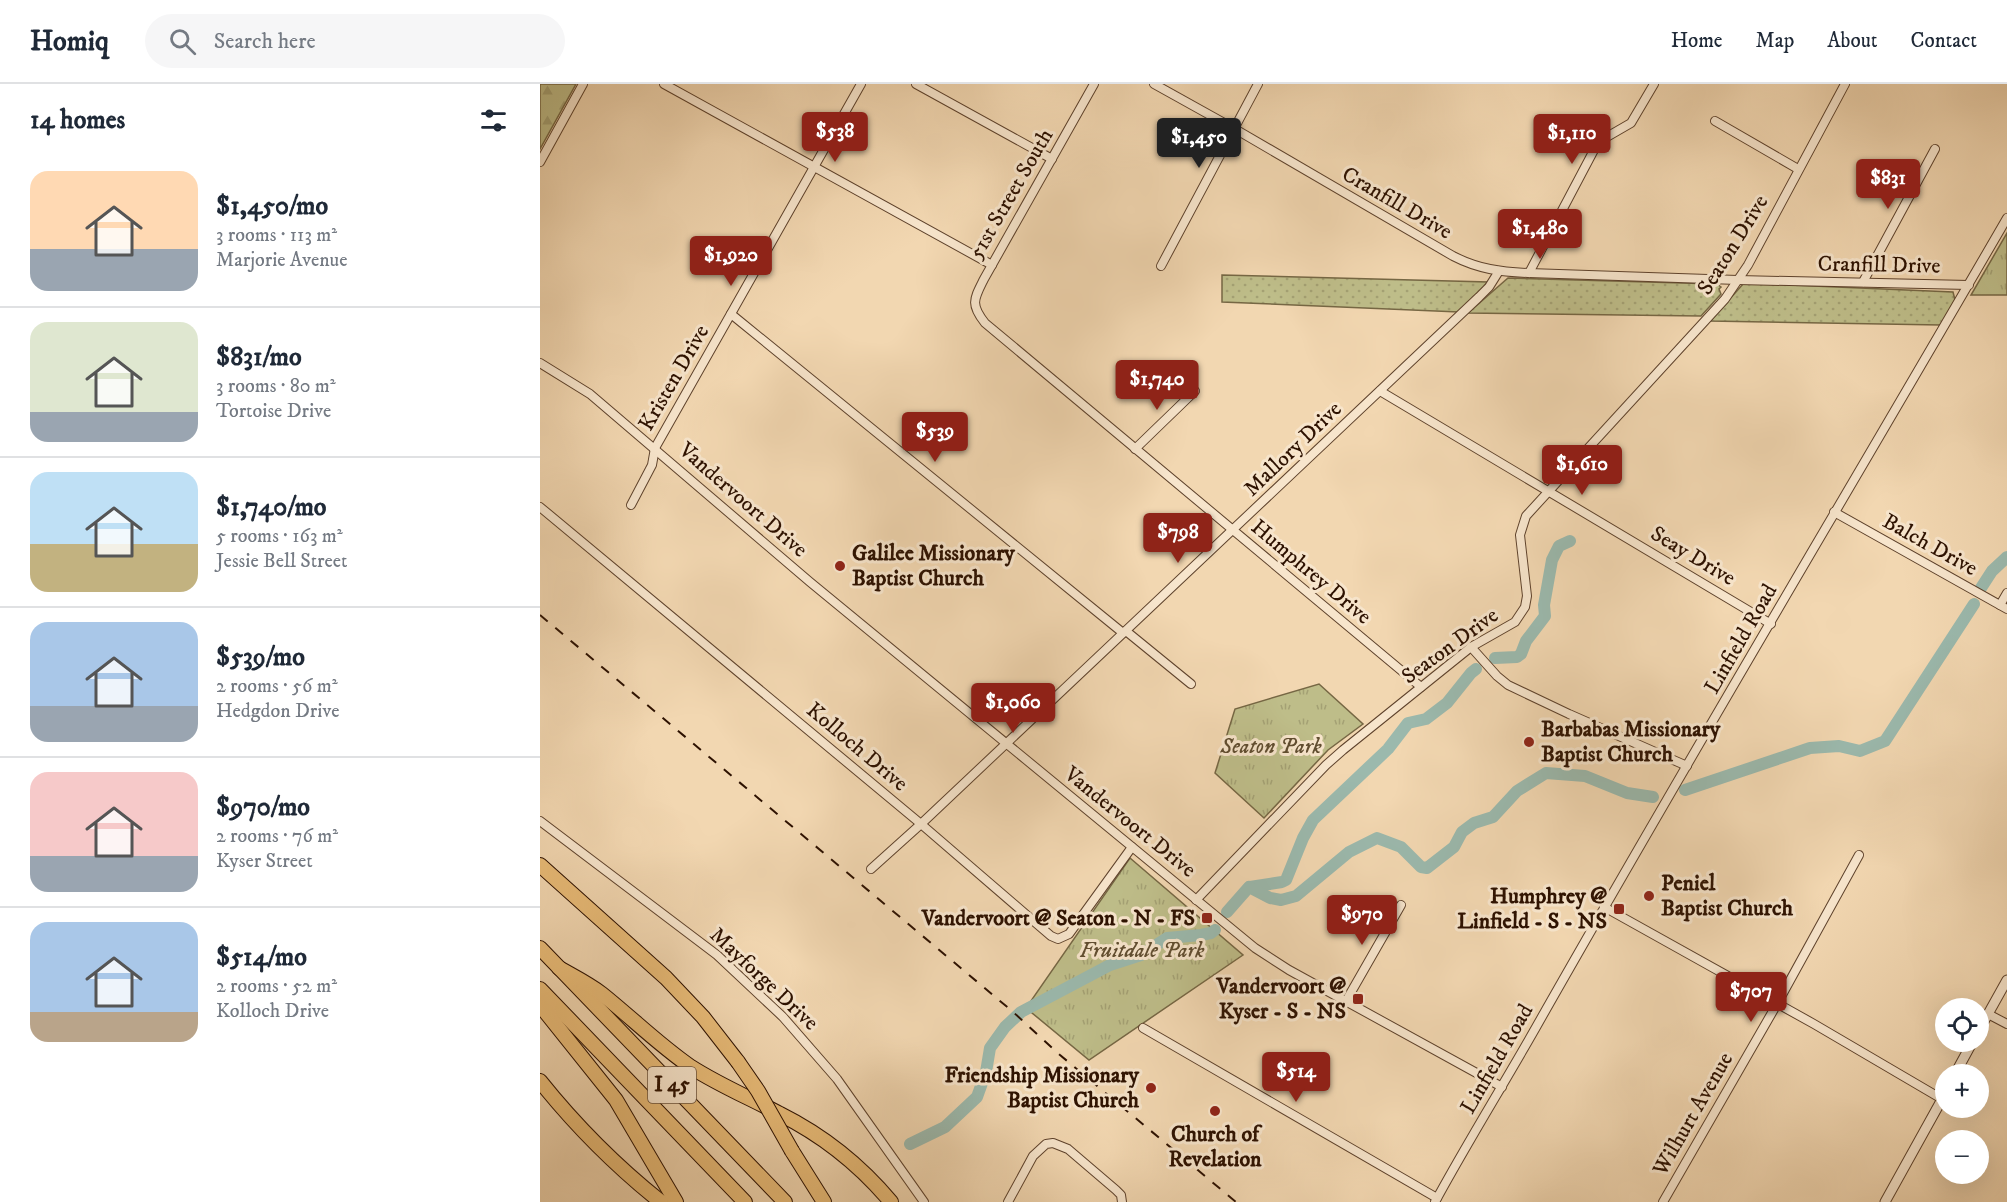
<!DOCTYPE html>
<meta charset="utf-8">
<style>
:root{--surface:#fff;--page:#f6f6f7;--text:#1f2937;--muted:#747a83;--line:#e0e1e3;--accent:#8f2418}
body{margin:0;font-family:"IM FELL DW Pica",serif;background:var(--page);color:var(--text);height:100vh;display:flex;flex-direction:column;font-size:22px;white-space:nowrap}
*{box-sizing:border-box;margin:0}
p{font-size:20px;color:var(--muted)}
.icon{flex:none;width:33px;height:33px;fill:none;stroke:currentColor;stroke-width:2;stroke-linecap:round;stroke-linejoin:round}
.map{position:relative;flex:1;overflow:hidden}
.side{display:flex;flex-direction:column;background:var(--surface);width:540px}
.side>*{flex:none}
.controls{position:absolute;left:1395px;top:914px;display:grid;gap:12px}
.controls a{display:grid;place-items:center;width:54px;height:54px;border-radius:50%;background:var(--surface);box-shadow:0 6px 24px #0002;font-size:30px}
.price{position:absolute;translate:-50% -51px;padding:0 14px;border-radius:6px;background:var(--accent);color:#fff;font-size:20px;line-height:39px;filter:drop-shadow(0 2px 3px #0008)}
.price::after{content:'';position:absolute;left:50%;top:36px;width:18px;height:14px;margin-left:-9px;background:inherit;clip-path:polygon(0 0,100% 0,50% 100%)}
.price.selected{background:#222;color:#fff}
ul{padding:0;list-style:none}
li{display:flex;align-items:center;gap:18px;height:150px;padding:0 30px}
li+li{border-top:2px solid var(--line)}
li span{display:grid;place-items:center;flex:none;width:168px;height:120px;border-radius:18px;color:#555}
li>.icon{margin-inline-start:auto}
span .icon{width:72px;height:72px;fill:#fffc;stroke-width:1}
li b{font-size:26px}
h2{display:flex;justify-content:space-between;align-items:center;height:72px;padding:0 30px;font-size:26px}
header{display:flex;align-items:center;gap:36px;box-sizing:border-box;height:84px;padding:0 30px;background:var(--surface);border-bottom:2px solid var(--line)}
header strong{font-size:28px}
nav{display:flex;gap:33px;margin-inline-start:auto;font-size:21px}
.search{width:420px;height:54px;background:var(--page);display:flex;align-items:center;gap:15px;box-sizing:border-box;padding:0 21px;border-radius:33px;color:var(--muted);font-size:22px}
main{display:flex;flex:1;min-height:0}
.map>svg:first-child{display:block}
.grass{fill:url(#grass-dots);stroke:#766744;stroke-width:1.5}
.forest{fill:url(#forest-firs);stroke:#766744;stroke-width:1.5}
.park{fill:url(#park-tufts);stroke:#766744;stroke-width:1.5}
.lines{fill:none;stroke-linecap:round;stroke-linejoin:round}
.river{stroke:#9bb9ad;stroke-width:12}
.minor-casing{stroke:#5e422c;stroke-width:10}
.tertiary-casing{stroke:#5e422c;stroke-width:11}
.motorway-casing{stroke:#2d1100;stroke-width:16}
.minor{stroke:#f7e5cc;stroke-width:8}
.tertiary{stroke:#f7e5cc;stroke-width:9}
.motorway{stroke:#e9bc78;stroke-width:14}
.rail{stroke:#2d1100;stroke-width:2;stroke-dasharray:10 10;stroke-linecap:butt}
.motorway-bridge-casing{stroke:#2d1100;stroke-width:16;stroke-linecap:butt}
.motorway-bridge{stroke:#e9bc78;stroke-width:14}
.poi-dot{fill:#8f2418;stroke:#f7e5cc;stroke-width:2}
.labels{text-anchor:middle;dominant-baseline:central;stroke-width:6;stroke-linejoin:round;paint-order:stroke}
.shield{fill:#f7e5cc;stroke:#6a513d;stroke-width:1.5}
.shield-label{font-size:21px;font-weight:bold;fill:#2d1100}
.street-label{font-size:22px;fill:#2d1100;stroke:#f7e5cc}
.poi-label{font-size:22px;font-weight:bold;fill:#2d1100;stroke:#f7e5cc;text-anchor:end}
.park-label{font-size:22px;font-style:italic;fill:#604d30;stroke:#f7e5cc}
</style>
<header>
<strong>Homiq</strong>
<div class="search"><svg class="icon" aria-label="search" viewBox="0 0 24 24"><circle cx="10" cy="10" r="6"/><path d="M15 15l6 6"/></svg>Search here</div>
<nav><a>Home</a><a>Map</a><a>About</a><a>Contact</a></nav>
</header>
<main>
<section class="side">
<h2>14 homes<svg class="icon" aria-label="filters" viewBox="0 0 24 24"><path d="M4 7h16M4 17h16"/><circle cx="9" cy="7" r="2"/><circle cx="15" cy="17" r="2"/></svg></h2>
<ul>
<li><span style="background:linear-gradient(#ffd9b3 65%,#9aa5b1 0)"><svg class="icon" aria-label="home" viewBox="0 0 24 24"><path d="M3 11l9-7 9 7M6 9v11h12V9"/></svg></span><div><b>$1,450/mo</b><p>3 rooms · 113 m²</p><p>Marjorie Avenue</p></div></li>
<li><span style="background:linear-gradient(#dfe7d0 75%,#9aa5b1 0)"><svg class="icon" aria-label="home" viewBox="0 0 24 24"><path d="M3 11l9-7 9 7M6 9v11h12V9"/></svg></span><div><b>$831/mo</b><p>3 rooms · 80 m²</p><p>Tortoise Drive</p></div></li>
<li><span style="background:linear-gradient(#bfe0f5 60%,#c2b280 0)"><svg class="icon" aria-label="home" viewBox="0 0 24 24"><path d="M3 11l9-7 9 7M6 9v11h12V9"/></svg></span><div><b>$1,740/mo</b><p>5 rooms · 163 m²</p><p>Jessie Bell Street</p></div></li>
<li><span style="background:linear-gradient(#a9c7e8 70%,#9aa5b1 0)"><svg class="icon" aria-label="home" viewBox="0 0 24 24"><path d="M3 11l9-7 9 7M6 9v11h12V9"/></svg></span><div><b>$539/mo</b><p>2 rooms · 56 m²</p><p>Hedgdon Drive</p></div></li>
<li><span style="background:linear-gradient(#f6c9c9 70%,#9aa5b1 0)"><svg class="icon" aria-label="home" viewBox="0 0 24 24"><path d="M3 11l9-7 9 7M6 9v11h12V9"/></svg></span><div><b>$970/mo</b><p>2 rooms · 76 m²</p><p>Kyser Street</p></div></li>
<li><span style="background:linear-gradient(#a9c7e8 75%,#b9a48a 0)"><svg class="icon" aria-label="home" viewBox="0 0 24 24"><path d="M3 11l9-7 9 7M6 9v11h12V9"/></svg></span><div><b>$514/mo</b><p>2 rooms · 52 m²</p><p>Kolloch Drive</p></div></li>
</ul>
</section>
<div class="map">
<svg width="1467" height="1118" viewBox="0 0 1467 1118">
<defs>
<pattern id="grass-dots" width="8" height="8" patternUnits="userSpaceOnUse" patternTransform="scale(1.5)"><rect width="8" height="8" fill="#bebd89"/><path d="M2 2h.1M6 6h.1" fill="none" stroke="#a4a174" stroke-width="1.8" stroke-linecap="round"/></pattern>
<pattern id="forest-firs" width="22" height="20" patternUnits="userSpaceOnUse" patternTransform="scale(1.5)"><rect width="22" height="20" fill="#bebd89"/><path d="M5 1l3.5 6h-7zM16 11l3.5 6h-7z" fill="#a4a174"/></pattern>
<pattern id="park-tufts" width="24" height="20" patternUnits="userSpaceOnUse" patternTransform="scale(1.5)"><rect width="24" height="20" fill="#bebd89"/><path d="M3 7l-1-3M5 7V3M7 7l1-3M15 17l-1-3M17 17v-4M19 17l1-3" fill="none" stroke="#a4a174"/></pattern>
</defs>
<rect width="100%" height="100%" fill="#f2d7b1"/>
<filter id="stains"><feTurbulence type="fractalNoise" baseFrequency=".00333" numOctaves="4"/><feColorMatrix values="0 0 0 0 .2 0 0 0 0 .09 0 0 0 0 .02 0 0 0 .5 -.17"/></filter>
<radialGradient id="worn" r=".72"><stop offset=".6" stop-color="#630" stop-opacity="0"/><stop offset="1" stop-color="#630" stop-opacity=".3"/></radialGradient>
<!-- grass -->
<g class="grass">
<path d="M682,191L948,198L919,228L682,218Z"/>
<path d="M968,194L1177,200L1181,203L1179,205L1181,210L1161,232L928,229Z"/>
<path d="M1204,199L1413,208L1415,216L1401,241L1170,237Z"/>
</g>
<!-- forest -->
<path class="forest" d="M0,0H36L0,65Z"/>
<!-- park -->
<g class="park">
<path d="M1467,149V211H1431Z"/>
<path d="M779,600L823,640L788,666L724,734L675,689L695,625Z"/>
<path d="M590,774L703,871L549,976L486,924Z"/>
</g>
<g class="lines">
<!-- river -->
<g class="river">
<path d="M1441,504L1452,487L1467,473"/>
<path d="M955,574L977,573L981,570L986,557L1005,532L1004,521L1012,476L1019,462L1030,457"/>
<path d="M1145,706L1270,664L1299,662L1320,667L1345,657L1434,520"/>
<path d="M710,803L742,798L746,796L763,754L773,736L848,665L868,639L886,635L907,619L931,589L936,585"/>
<path d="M687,828L709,803L730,814L741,816L756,812L809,768L837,754L861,763L881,783L887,784L914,763L922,748L934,739L953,733L977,707L1006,689L1045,692L1087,709L1113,713"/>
<path d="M370,1060L405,1043L437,1013L446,988L450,964L465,943L481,928L570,881L601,871L627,854L661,851L671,849L675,846"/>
</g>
<!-- minor casing -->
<g class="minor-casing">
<g id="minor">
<path d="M124,0L452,181"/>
<path d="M376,0L512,75"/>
<path d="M554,0L444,195C434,215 430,220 445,239L881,603"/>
<path d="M614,0L695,45L913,172C938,185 961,188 989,189L1198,196L1429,201"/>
<path d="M1175,37L1258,85"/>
<path d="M0,78L43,0"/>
<path d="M621,182L718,0"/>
<path d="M989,189L1054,66L1065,54L1091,39L1114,0"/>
<path d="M1323,198L1395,65"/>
<path d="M191,230L583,549"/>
<path d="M0,279L50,310L270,498L715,864L749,886L962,1003"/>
<path d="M840,307L1231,540"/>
<path d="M595,365L655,307"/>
<path d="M91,421L112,381L115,364L321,0"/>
<path d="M0,423L381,740L511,852L518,855L529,850L592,763"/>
<path d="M1294,428L1467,525"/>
<path d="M1460,521L1467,509"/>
<path d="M586,547L651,600"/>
<path d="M931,563L957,592L968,601L1029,630L1147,682"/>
<path d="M0,737L177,871L243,933L297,995L384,1118"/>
<path d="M331,785L381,740L939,213L949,203L959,187"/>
<path d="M656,816L786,681L803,666L931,563L975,538L985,523L987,512L980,451L986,432L1185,215L1208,181L1305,0"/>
<path d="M1064,823L1274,940L1402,1015"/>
<path d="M806,917L861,821"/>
<path d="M1448,930L1467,940"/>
<path d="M603,944L897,1114"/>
<path d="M468,1118L493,1072L506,1060L513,1059L528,1065L576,1106L581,1111L582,1118"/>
<path d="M895,1118C927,1059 962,1003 995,945C1149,673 1310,405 1467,134"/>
<path d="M1123,1118L1237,920L1319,771"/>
</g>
</g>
<!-- tertiary casing -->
<g class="tertiary-casing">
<g id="tertiary">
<path d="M1438,948L1467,896"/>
<path d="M1415,990L1433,957"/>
<path d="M1345,1118L1406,1008"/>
</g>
</g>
<!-- motorway casing -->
<g class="motorway-casing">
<g id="motorway">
<path d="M0,781L126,894L163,933L198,978"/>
<path d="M0,864L245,1118"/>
<path d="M19,884C33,892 49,900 62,910C92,934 119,961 151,983C179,1001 210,1014 240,1030C282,1051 320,1081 351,1118"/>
<path d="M0,905L205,1118"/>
<path d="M0,921L76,1016L136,1118"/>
<path d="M0,997C36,1042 76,1082 121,1118"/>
<path d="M252,1067L284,1118"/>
</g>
</g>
<!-- minor -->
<use href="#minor" class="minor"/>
<!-- tertiary -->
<use href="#tertiary" class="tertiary"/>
<!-- motorway -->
<use href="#motorway" class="motorway"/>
<!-- rail -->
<path class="rail" d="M0,531L472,927L520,971L696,1118"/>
<!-- motorway-bridge casing -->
<g class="motorway-bridge-casing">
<path id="motorway-bridge" d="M198,978L218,1007L252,1067"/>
</g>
<!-- motorway-bridge -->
<use href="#motorway-bridge" class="motorway-bridge"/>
</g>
<!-- markers -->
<g class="poi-dot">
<circle cx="300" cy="482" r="6"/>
<circle cx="989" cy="658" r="6"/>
<circle cx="1109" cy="812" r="6"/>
<rect x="1073" y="819" width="12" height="12" rx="3"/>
<rect x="661" y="828" width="12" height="12" rx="3"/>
<rect x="812" y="909" width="12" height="12" rx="3"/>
<circle cx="611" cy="1004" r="6"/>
<circle cx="675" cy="1027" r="6"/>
</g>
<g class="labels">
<!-- shield labels -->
<rect class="shield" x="108" y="983" width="48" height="36" rx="4.5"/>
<g class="shield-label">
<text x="132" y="1001">I 45</text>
</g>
<!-- street labels -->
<g class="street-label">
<text transform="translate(471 110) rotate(-60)">51st Street South</text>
<text transform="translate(857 119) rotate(30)">Cranfill Drive</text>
<text transform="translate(1193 161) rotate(-58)">Seaton Drive</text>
<text transform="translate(1339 181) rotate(1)">Cranfill Drive</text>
<text transform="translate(134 294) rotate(-60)">Kristen Drive</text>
<text transform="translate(753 365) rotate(-44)">Mallory Drive</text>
<text transform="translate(203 416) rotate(41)">Vandervoort Drive</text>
<text transform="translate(1390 461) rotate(29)">Balch Drive</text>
<text transform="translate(1153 472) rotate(31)">Seay Drive</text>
<text transform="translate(771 488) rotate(40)">Humphrey Drive</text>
<text transform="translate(1201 555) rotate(-60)">Linfield Road</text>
<text transform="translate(910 562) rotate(-36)">Seaton Drive</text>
<text transform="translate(317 663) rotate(40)">Kolloch Drive</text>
<text transform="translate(590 738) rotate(39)">Vandervoort Drive</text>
<text transform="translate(224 895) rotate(43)">Mayforge Drive</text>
<text transform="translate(957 975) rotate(-60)">Linfield Road</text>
<text transform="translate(1153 1030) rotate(-60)">Wilhurt Avenue</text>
</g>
<!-- poi labels -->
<g class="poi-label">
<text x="312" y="469" text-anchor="start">Galilee Missionary<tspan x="312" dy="25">Baptist Church</tspan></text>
<text x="1001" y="645" text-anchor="start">Barbabas Missionary<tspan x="1001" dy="25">Baptist Church</tspan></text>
<text x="1121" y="799" text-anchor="start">Peniel<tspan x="1121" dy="25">Baptist Church</tspan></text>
<text x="1067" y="812">Humphrey @<tspan x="1067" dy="25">Linfield - S - NS</tspan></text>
<text x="655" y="834">Vandervoort @ Seaton - N - FS</text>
<text x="806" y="902">Vandervoort @<tspan x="806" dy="25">Kyser - S - NS</tspan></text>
<text x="599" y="991">Friendship Missionary<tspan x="599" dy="25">Baptist Church</tspan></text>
<text x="675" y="1050" text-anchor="middle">Church of<tspan x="675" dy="25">Revelation</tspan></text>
</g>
<!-- park labels -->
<g class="park-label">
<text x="731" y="662">Seaton Park</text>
<text x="602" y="866">Fruitdale Park</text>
</g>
</g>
<rect width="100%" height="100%" filter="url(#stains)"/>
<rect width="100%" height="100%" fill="url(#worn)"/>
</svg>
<div class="controls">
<a><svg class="icon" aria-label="locate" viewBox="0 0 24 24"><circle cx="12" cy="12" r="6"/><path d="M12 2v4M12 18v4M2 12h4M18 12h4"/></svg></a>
<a>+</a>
<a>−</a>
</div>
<b class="price" style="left:295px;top:79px">$538</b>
<b class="price" style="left:1032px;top:81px">$1,110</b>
<b class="price selected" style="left:659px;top:85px">$1,450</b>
<b class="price" style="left:1348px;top:126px">$831</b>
<b class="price" style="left:1000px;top:176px">$1,480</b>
<b class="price" style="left:191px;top:203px">$1,920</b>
<b class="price" style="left:617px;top:327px">$1,740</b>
<b class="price" style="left:395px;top:379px">$539</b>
<b class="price" style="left:1042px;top:412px">$1,610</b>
<b class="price" style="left:638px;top:480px">$798</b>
<b class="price" style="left:473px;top:650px">$1,060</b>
<b class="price" style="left:822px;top:862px">$970</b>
<b class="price" style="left:1211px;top:939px">$707</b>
<b class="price" style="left:756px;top:1019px">$514</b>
</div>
</main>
